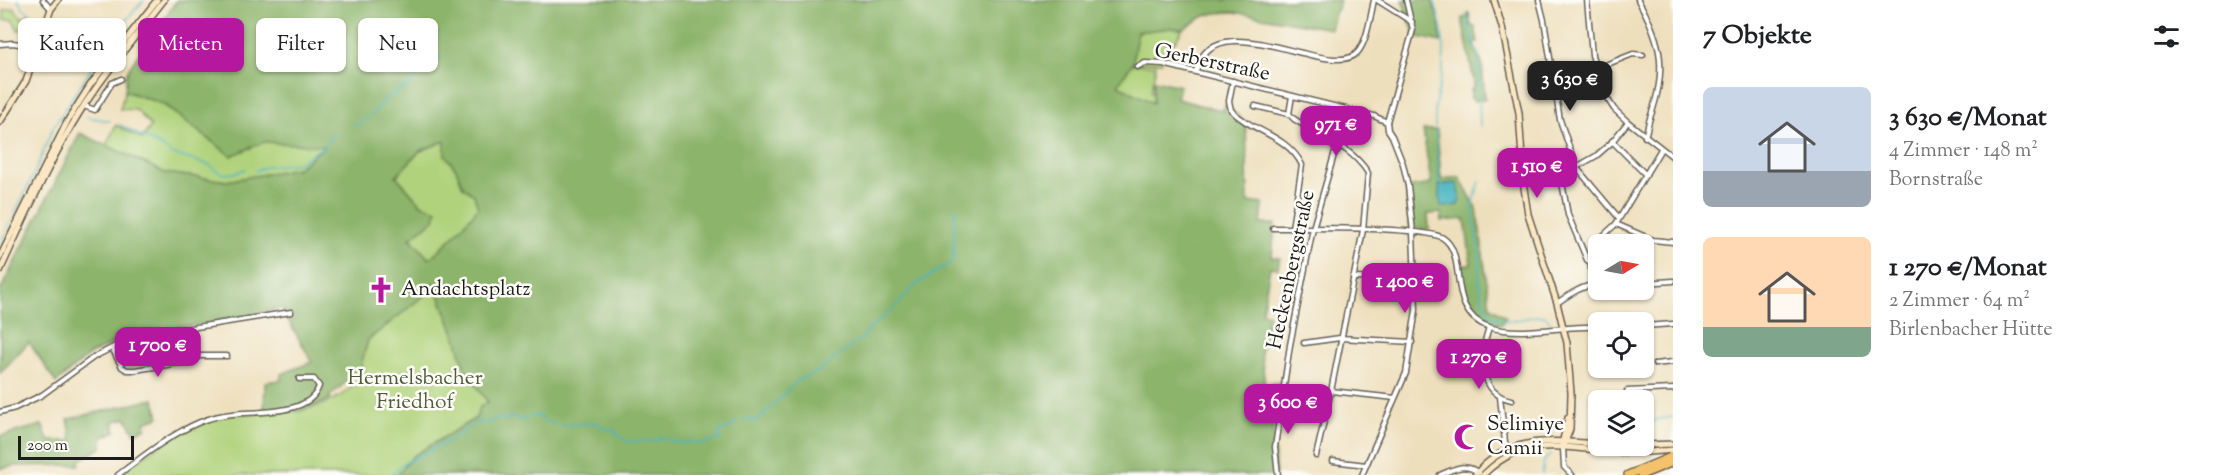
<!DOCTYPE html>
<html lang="de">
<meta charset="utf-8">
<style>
:root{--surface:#fff;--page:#f6f6f6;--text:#202124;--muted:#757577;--accent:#b5179e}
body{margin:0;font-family:"Sorts Mill Goudy",serif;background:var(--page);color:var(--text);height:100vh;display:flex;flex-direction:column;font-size:22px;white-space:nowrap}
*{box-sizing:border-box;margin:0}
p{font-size:20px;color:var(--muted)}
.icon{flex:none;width:33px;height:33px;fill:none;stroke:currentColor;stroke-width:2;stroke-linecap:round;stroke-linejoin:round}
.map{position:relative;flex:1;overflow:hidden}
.sheet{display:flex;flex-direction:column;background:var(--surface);width:540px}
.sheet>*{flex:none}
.hud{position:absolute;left:18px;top:18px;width:570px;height:54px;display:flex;gap:12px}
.needle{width:39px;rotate:80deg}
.tools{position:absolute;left:1588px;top:234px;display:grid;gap:12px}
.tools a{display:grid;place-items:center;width:66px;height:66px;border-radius:9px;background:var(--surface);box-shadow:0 2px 4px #0004;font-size:30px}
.scale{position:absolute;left:18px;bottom:15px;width:116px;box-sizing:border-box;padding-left:6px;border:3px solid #1c1c1c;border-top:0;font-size:16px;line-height:21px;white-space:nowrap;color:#1c1c1c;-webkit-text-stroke:4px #fdfcf7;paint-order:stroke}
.price{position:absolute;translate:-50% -51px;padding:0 14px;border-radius:12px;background:var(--accent);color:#fff;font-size:20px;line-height:39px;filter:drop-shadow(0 2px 3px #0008)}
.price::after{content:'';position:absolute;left:50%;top:36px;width:18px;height:14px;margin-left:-9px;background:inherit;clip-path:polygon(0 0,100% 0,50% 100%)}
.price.active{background:#222;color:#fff}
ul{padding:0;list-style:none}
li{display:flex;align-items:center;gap:18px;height:150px;padding:0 30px}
li span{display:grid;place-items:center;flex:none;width:168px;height:120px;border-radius:9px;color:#555}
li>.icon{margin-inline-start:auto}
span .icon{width:72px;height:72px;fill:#fffc;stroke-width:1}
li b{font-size:26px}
h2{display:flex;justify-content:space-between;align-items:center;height:72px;padding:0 30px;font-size:26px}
.pill{padding:0 21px;border-radius:9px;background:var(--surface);box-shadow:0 2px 4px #0004;font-size:21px;line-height:54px}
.pill.active{background:var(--accent);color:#fff}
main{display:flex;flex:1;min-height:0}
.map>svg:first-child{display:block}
.green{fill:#b0d27b;stroke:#66774c;stroke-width:1.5}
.forest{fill:#8cb46b;stroke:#546844;stroke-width:1.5;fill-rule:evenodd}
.water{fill:#45b4c0;stroke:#30686e;stroke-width:1.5}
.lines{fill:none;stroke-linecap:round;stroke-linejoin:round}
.stream{stroke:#45b4c0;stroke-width:1.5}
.street-casing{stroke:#666054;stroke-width:7}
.secondary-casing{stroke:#666054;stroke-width:8}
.highway-casing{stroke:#666054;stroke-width:10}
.street{stroke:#fff;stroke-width:4}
.secondary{stroke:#fbe7c3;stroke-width:5}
.highway{stroke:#f4c26a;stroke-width:7}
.labels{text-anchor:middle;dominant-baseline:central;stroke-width:5;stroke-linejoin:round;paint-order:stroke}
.street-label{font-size:21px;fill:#1c1c1c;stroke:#fdfcf7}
.poi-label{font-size:21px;fill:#1c1c1c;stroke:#fdfcf7;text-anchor:start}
.park-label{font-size:21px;fill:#505c3d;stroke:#fdfcf7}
</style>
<main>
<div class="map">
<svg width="1673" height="475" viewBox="0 0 1673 475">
<rect width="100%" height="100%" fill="#fdfcf7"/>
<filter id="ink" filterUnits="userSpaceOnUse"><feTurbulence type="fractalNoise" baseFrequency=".0167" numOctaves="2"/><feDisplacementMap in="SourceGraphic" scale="12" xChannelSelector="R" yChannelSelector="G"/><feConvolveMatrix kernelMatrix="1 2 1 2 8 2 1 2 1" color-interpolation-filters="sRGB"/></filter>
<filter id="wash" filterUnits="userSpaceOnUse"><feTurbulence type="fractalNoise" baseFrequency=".008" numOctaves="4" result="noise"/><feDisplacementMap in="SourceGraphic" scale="24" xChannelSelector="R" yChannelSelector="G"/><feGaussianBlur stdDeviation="1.35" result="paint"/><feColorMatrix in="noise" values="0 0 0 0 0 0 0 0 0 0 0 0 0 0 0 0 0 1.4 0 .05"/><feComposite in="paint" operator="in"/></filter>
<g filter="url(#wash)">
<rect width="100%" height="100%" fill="#eedfbc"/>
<!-- green -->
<g class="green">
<path d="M14,8L22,18L30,14L45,24L43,33L33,26L18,30L13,20H4V10Z"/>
<path d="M1171,28L1183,29L1161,62H1133L1137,32Z"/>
<path d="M1132,64L1156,65L1151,91L1165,99L1159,110L1113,84Z"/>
<path d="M125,91L162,104L231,156L264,142L326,145L298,168L227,181L165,173L106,145L116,125L142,139L151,126L136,110L120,109Z"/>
<path d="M1337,110L1351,114L1349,122L1344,124L1331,117Z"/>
<path d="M458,126L479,208L452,238L429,259L410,238L435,219L396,176L420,151L445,141Z"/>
<path d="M435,284L457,341L466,372L488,402L480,407L476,418L413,456L397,475H118C145,456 184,424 216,417C257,408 305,420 341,395C350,389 357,381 365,374L361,365L368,340L420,299Z"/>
</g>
<!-- forest -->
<g class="forest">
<path d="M177,0H1340L1330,29L1234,12L1216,13L1204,16L1183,29L1171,28L1137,32L1133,62L1118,85L1153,103L1154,80L1180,86L1177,99L1223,111L1225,104L1246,123L1248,202L1263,204L1261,224H1275L1272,257L1280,258L1278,268L1270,267L1262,312L1269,314L1261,352L1265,385L1282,382L1273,429L1276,475H397L413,456L476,418L480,407L488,402L466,372L457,341L435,284L420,299L368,340L361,365L363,367L329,397L331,399L301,411H264L265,382L281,380V374L312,362C302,343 291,327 282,308L206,324L134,333L89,355L56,383L29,342L0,373V291L80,133L165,173L227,181L298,168L325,146L264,142L231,156L163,104L125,91L127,71ZM445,141V155L456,169L463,187L474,195L478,208L452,238L429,259L410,238L435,219L437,210L421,204L396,176L420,151Z"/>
<path d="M1402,0H1432L1439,20L1441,42L1415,36Z"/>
<path d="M1469,12L1471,26L1475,27L1478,42L1473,43L1482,64L1485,99L1474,101L1471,98V89H1474V82L1462,18L1468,17Z"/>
<path d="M1423,130H1437L1441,179L1459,177L1477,208L1490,306L1506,317L1501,325C1469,314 1465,298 1461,266L1471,264L1465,219L1442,221L1441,213L1428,214L1429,229H1410L1406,188L1431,184Z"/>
<path d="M154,399L159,417L145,422L146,428L135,433L126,418L113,422L116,431L102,438V447L79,461L80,465L14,466L0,469V436L42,425L49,441H72L68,419Z"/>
</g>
<!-- water -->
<path class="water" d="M1456,183C1460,188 1461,199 1458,205L1444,207L1441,206L1439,185Z"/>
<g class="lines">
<!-- stream -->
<g class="stream">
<path d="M18,0L24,9L41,22"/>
<path d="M1434,0L1441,26L1444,48L1443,68L1435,106V127"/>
<path d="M1466,0V1"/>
<path d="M1467,13L1470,32L1478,54L1480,126"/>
<path d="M87,117L110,121"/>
<path d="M352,124L359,125L378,109L387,98L412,83L423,63L436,60L442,56"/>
<path d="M120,125L163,147L172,154L210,165C219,177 232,175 245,169"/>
<path d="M1436,131L1439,185"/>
<path d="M255,171L268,166L296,164L326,145L334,132"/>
<path d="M1480,181L1472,208L1480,256L1479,282L1483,302L1490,314L1498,319L1512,321L1536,316H1545L1551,323"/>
<path d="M0,244L35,172L53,128L113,35L144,0"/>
<path d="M744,420L750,419L756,422L797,381L819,371L849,348L861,339L871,327L891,311L917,284L953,261L955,208"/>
<path d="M1644,424L1659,419L1673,417"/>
<path d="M392,475L401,465L456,437L476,422L487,423L499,418L504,420L513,417L521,420L537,415C555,432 580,422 599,423L601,427L616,431V434L626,441H658L661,437C671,439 679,447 689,441L699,444L720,439L719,431L729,429L737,422"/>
<path d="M1542,475L1544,461L1551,454"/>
</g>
</g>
</g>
<g filter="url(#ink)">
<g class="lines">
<!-- street casing -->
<g class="street-casing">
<g id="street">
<path d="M43,0L51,9"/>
<path d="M1377,0L1412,22"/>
<path d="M1539,0L1544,20L1560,120L1576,167L1619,218"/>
<path d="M1587,0L1592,55L1603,92L1614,109L1628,122L1673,157"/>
<path d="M1638,0C1663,43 1667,71 1650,118C1648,124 1647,131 1645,137"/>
<path d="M0,44L13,43L38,47"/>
<path d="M1137,67L1145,63L1163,64L1374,116L1387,122"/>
<path d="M1595,69L1633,54L1643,55"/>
<path d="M1196,71C1213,0 1331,81 1357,53C1367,43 1371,14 1374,0"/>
<path d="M1233,81L1229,101L1231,110C1250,131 1288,135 1302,165L1292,228C1318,228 1426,227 1443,238C1469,255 1444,311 1489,327C1520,337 1567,325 1599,327"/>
<path d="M1292,96L1289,114L1294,119C1318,135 1352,146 1368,173L1363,230L1331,391L1316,456"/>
<path d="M84,106L95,110L112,83L121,79"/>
<path d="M1255,106L1289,114"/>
<path d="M1612,141L1646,175"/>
<path d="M1616,224L1653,240L1673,242"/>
<path d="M1273,228H1292"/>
<path d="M1591,263L1592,250L1595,243L1616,224L1661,149"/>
<path d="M1353,278L1415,280"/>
<path d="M1644,283L1673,281"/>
<path d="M1591,285V263L1587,260L1568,215L1561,177L1564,174L1596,156L1611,143L1628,122"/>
<path d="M1557,303C1570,294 1583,285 1599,284"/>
<path d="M1644,326L1673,324"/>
<path d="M1489,327C1480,353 1477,394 1512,400"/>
<path d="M1304,343L1340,338L1412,342"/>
<path d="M112,348L122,367L127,370H135L179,363L193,356H227"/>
<path d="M1655,364L1673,362"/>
<path d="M1331,391L1395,398"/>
<path d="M1500,397L1505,442L1508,449"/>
<path d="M1628,400L1627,391L1673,389"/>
<path d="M0,412L15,408L42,395L94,357L133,337L291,312"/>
<path d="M1563,448L1564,467L1572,475"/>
<path d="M1333,461L1366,465"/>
<path d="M118,475C143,456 171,434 200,422C210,418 221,415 232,414C256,411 310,416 319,386L314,379H299"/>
<path d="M1278,475L1275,447L1290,345L1313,228L1334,155L1341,146"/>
<path d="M1362,475L1406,373L1416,310L1413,232L1408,186L1403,164L1392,136L1388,130L1387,122L1413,30L1406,0"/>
<path d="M1440,475C1455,469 1464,462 1479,473"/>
</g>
</g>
<!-- secondary casing -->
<g class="secondary-casing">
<g id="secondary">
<path d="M1494,0L1502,27L1519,113L1524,188L1528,214L1557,303L1567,343L1571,393L1570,429L1563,448"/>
<path d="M0,122L26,81L51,9L58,0"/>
<path d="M0,257L68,120L91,84L157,0"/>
<path d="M0,271C25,217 49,161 81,110C106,71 136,36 164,0"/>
<path d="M1562,444L1568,418"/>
<path d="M1644,445L1673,444"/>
<path d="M1475,475C1509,434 1552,441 1599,444"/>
<path d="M1483,475C1493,465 1503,457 1517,452C1547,441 1586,450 1618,452C1636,453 1655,452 1673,450"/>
</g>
</g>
<!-- highway casing -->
<g class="highway-casing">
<g id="highway">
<path d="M1628,475L1673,456"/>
<path d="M1641,475L1673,462"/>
</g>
</g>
<!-- street -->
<use href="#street" class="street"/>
<!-- secondary -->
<use href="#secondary" class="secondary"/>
<!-- highway -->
<use href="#highway" class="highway"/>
</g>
</g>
<!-- icons -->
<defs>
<g id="church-bare" transform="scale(2.07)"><path d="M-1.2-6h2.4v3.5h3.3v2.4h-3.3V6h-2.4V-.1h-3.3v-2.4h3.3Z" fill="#b5179e" stroke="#fdfcf7" stroke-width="2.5" paint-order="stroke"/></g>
<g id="mosque-bare" transform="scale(2.07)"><path d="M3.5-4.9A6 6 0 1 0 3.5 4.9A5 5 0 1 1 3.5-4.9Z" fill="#b5179e" stroke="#fdfcf7" stroke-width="2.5" paint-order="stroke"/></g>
</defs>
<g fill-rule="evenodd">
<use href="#church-bare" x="381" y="290"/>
<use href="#mosque-bare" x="1467" y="437"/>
</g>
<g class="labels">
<!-- street labels -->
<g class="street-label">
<text transform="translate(1212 63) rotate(12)">Gerberstraße</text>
<text transform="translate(1292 270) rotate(-78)">Heckenbergstraße</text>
</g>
<!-- poi labels -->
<g class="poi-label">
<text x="401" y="290">Andachtsplatz</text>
<text x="1487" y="425">Selimiye<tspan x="1487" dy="24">Camii</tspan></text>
</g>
<!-- park labels -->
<g class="park-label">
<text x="415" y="379">Hermelsbacher<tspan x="415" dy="24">Friedhof</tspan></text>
</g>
</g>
</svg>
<div class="tools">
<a><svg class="needle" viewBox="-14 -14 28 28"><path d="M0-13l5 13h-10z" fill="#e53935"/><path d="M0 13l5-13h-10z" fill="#757577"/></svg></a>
<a><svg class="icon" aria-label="locate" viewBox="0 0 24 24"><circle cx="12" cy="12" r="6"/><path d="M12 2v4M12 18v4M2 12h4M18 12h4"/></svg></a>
<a><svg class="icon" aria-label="layers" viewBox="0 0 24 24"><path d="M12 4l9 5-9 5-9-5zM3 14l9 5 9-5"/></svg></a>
</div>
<div class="scale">200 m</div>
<b class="price active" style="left:1570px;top:112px">3 630 €</b>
<b class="price" style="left:1336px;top:157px">971 €</b>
<b class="price" style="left:1537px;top:199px">1 510 €</b>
<b class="price" style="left:1405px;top:314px">1 400 €</b>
<b class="price" style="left:158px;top:378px">1 700 €</b>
<b class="price" style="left:1479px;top:390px">1 270 €</b>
<b class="price" style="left:1288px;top:435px">3 600 €</b>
<div class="hud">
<a class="pill">Kaufen</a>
<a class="pill active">Mieten</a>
<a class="pill">Filter</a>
<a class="pill">Neu</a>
</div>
</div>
<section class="sheet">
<h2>7 Objekte<svg class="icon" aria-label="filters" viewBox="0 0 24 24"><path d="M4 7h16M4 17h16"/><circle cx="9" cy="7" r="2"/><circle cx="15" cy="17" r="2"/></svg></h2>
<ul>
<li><span style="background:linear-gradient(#c9d6e8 70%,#9aa5b1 0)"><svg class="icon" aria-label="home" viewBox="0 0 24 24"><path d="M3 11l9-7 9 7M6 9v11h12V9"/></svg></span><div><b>3 630 €/Monat</b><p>4 Zimmer · 148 m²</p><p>Bornstraße</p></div></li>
<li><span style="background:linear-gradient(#ffd9b3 75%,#7fa58c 0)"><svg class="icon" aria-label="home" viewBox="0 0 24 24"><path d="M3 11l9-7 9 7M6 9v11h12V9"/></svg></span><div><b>1 270 €/Monat</b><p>2 Zimmer · 64 m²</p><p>Birlenbacher Hütte</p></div></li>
</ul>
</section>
</main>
